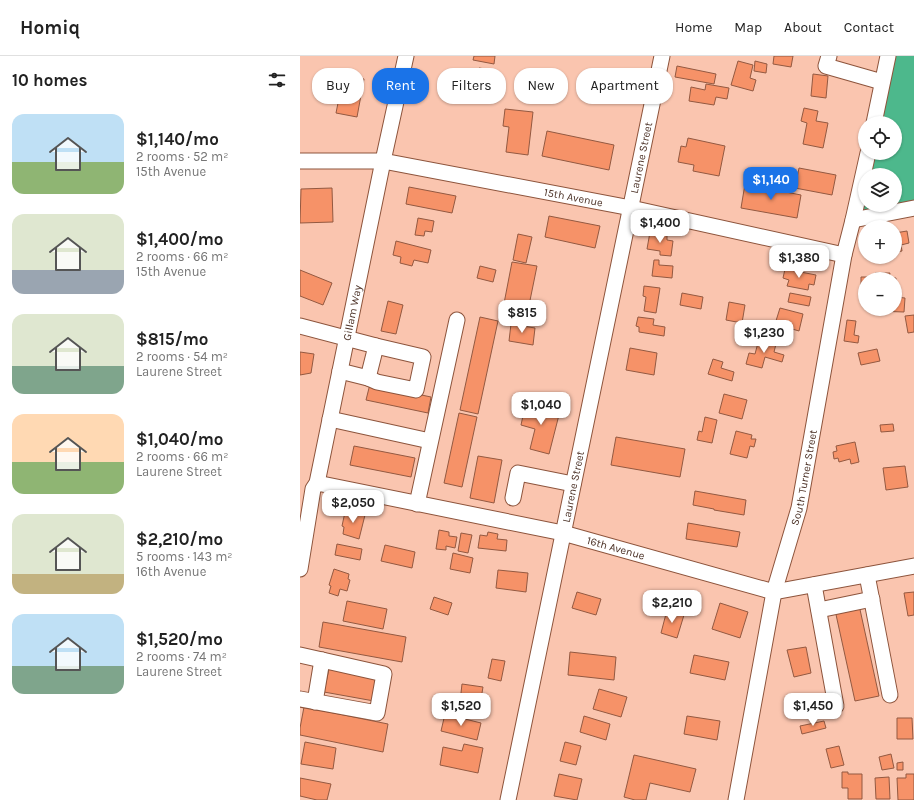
<!DOCTYPE html>
<meta charset="utf-8">
<style>
:root{--surface:#fff;--page:#f6f6f6;--text:#222;--muted:#767676;--line:#e0e0e0;--accent:#1a73e8}
body{margin:0;font-family:Karla,sans-serif;background:var(--page);color:var(--text);height:100vh;display:flex;flex-direction:column;font-size:15px;white-space:nowrap}
*{box-sizing:border-box;margin:0}
p{font-size:13px;color:var(--muted)}
.icon{flex:none;width:22px;height:22px;fill:none;stroke:currentColor;stroke-width:2;stroke-linecap:round;stroke-linejoin:round}
.map{position:relative;flex:1;overflow:hidden}
.sheet{display:flex;flex-direction:column;background:var(--surface);width:300px}
.sheet>*{flex:none}
.banner{position:absolute;left:12px;top:12px;width:380px;height:36px;display:flex;gap:8px}
.controls{position:absolute;left:558px;top:60px;display:grid;gap:8px}
.controls a{display:grid;place-items:center;width:44px;height:44px;border-radius:50%;background:var(--surface);box-shadow:0 1px 3px #0004;font-size:20px}
.price{position:absolute;translate:-50% -34px;padding:0 9px;border-radius:8px;background:#fff;color:#222;font-size:13px;line-height:26px;filter:drop-shadow(0 1px 2px #0008)}
.price::after{content:'';position:absolute;left:50%;top:24px;width:12px;height:9px;margin-left:-6px;background:inherit;clip-path:polygon(0 0,100% 0,50% 100%)}
.price.selected{background:var(--accent);color:#fff}
ul{padding:0;list-style:none}
li{display:flex;align-items:center;gap:12px;height:100px;padding:0 12px}
li span{display:grid;place-items:center;flex:none;width:112px;height:80px;border-radius:12px;color:#555}
li>.icon{margin-inline-start:auto}
span .icon{width:48px;height:48px;fill:#fffc;stroke-width:1}
li b{font-size:17px}
h2{display:flex;justify-content:space-between;align-items:center;height:48px;padding:0 12px;font-size:17px}
.pill{padding:0 14px;border-radius:16px;background:var(--surface);box-shadow:0 1px 3px #0004;font-size:14px;line-height:36px}
.pill.selected{background:var(--accent);color:#fff}
header{display:flex;align-items:center;gap:24px;box-sizing:border-box;height:56px;padding:0 20px;background:var(--surface);border-bottom:1px solid var(--line)}
header strong{font-size:19px}
nav{display:flex;gap:22px;margin-inline-start:auto;font-size:14px}
main{display:flex;flex:1;min-height:0}
.map>svg:first-child{display:block}
.green{fill:#4db88c;fill-rule:evenodd}
.building{fill:#f69268;stroke:#935941}
.lines{fill:none;stroke-linecap:round;stroke-linejoin:round}
.minor-casing{stroke:#8d543c;stroke-width:17}
.minor{stroke:#fff;stroke-width:15}
.labels{text-anchor:middle;dominant-baseline:central;stroke-width:4;stroke-linejoin:round;paint-order:stroke}
.street-label{font-size:11px;fill:#4b3126;stroke:#fed5c5}
</style>
<header>
<strong>Homiq</strong>
<nav><a>Home</a><a>Map</a><a>About</a><a>Contact</a></nav>
</header>
<main>
<section class="sheet">
<h2>10 homes<svg class="icon" aria-label="filters" viewBox="0 0 24 24"><path d="M4 7h16M4 17h16"/><circle cx="9" cy="7" r="2"/><circle cx="15" cy="17" r="2"/></svg></h2>
<ul>
<li><span style="background:linear-gradient(#bfe0f5 60%,#8fb573 0)"><svg class="icon" aria-label="home" viewBox="0 0 24 24"><path d="M3 11l9-7 9 7M6 9v11h12V9"/></svg></span><div><b>$1,140/mo</b><p>2 rooms · 52 m²</p><p>15th Avenue</p></div></li>
<li><span style="background:linear-gradient(#dfe7d0 70%,#9aa5b1 0)"><svg class="icon" aria-label="home" viewBox="0 0 24 24"><path d="M3 11l9-7 9 7M6 9v11h12V9"/></svg></span><div><b>$1,400/mo</b><p>2 rooms · 66 m²</p><p>15th Avenue</p></div></li>
<li><span style="background:linear-gradient(#dfe7d0 65%,#7fa58c 0)"><svg class="icon" aria-label="home" viewBox="0 0 24 24"><path d="M3 11l9-7 9 7M6 9v11h12V9"/></svg></span><div><b>$815/mo</b><p>2 rooms · 54 m²</p><p>Laurene Street</p></div></li>
<li><span style="background:linear-gradient(#ffd9b3 60%,#8fb573 0)"><svg class="icon" aria-label="home" viewBox="0 0 24 24"><path d="M3 11l9-7 9 7M6 9v11h12V9"/></svg></span><div><b>$1,040/mo</b><p>2 rooms · 66 m²</p><p>Laurene Street</p></div></li>
<li><span style="background:linear-gradient(#dfe7d0 75%,#c2b280 0)"><svg class="icon" aria-label="home" viewBox="0 0 24 24"><path d="M3 11l9-7 9 7M6 9v11h12V9"/></svg></span><div><b>$2,210/mo</b><p>5 rooms · 143 m²</p><p>16th Avenue</p></div></li>
<li><span style="background:linear-gradient(#bfe0f5 65%,#7fa58c 0)"><svg class="icon" aria-label="home" viewBox="0 0 24 24"><path d="M3 11l9-7 9 7M6 9v11h12V9"/></svg></span><div><b>$1,520/mo</b><p>2 rooms · 74 m²</p><p>Laurene Street</p></div></li>
</ul>
</section>
<div class="map">
<svg width="614" height="744" viewBox="0 0 614 744">
<rect width="100%" height="100%" fill="#fac5af"/>
<!-- green -->
<path class="green" d="M588,0H614V152L553,164L568,97H595V67H574ZM565,119H595V149H565Z"/>
<!-- building -->
<g class="building">
<path d="M174,0H195L194,8L173,4Z"/>
<path d="M474,0H493L491,11L473,8Z"/>
<path d="M438,5L453,9L450,22L456,24L453,35L431,29Z"/>
<path d="M455,5L467,8L466,17L454,15Z"/>
<path d="M377,10L416,18L414,28L375,21Z"/>
<path d="M179,12L191,14L189,26L177,25Z"/>
<path d="M21,15L64,23L57,61L36,57L39,42L17,38Z"/>
<path d="M513,18L528,20L526,42L511,40Z"/>
<path d="M154,20L170,23L167,36L151,32Z"/>
<path d="M406,28L429,32L427,43L416,41L414,49L389,45L391,31L405,34Z"/>
<path d="M504,52L518,55L516,65L528,67L523,92L503,88L507,67L501,65Z"/>
<path d="M205,53L233,56L228,99L206,96L209,71L203,70Z"/>
<path d="M247,75L314,89L309,114L242,100Z"/>
<path d="M388,82L425,90L419,120L393,115L394,109L378,106L381,90L386,91Z"/>
<path d="M499,112L536,119L532,139L495,132Z"/>
<path d="M445,128L501,139L497,162L441,152Z"/>
<path d="M109,131L156,140L152,157L106,148Z"/>
<path d="M32,132L33,166L0,167L1,133Z"/>
<path d="M249,160L300,170L295,192L245,181Z"/>
<path d="M118,162L134,165L132,176L125,175L124,180L115,179Z"/>
<path d="M607,175L609,187L601,189L602,195L595,196V177Z"/>
<path d="M350,176L367,179V184L373,185L371,200L360,199V195L347,193Z"/>
<path d="M218,178L232,181L226,207L213,204Z"/>
<path d="M96,185L131,194L128,207L114,204L112,210L100,207L101,201L93,199Z"/>
<path d="M354,204H359V209L373,210L372,222L352,220Z"/>
<path d="M212,206L237,210L225,269L201,263Z"/>
<path d="M180,210L196,214L193,226L177,222Z"/>
<path d="M485,213L516,219L514,229L509,228L508,234L487,230L489,224L483,222Z"/>
<path d="M0,214L32,227L23,249L0,240Z"/>
<path d="M575,217H590L589,222H596L595,236V223H565V239H561V221H575Z"/>
<path d="M344,230L360,232L356,257L344,255L346,241L343,240Z"/>
<path d="M382,237L403,241L401,253L380,249Z"/>
<path d="M490,237L511,241L509,250L488,246Z"/>
<path d="M595,241L605,242L604,256L576,255V253H595Z"/>
<path d="M88,245L103,249L96,278L81,275Z"/>
<path d="M429,246L445,249L442,267L426,264Z"/>
<path d="M480,252L503,258L499,275L475,268Z"/>
<path d="M614,259V276L608,277L605,260Z"/>
<path d="M180,261L198,265L178,358L160,354Z"/>
<path d="M338,261L354,263L353,269L365,271L364,280L339,276V271L336,270Z"/>
<path d="M547,264L556,265L554,279L559,280L558,287L544,285Z"/>
<path d="M211,268L235,272L233,289L209,285Z"/>
<path d="M459,283L476,288L474,296L484,299L482,306L465,301L462,312L446,308L449,297L455,298Z"/>
<path d="M330,292L357,297L354,319L326,314Z"/>
<path d="M577,293L580,305L561,309L558,297Z"/>
<path d="M0,296L14,298L11,317L0,319Z"/>
<path d="M413,303L423,306L421,312L434,316L432,325L408,318Z"/>
<path d="M70,328L131,341L128,357L66,344Z"/>
<path d="M424,338L447,344L442,363L419,357Z"/>
<path d="M226,346L260,355L249,398L230,393L235,373L221,369Z"/>
<path d="M159,357L177,361L162,431L144,427Z"/>
<path d="M405,361L417,364L412,387L397,384L399,375L402,376Z"/>
<path d="M593,368L594,375L581,376L580,369Z"/>
<path d="M436,375L452,379L451,383H456L454,391L450,390L447,402L430,398Z"/>
<path d="M316,381L385,393L380,421L311,409Z"/>
<path d="M555,386L559,406L551,408L550,403L539,406L538,402L534,403L533,396L537,395L536,390Z"/>
<path d="M54,390L115,402L111,421L50,409Z"/>
<path d="M178,400L202,404L194,447L170,442Z"/>
<path d="M605,410L608,431L586,434L583,412Z"/>
<path d="M395,435L446,444L444,459L414,454V453L393,449Z"/>
<path d="M50,455L65,459L59,483L43,478L44,471L42,470L45,456L50,457Z"/>
<path d="M388,467L440,476L437,491L386,483Z"/>
<path d="M139,474L149,476V480L157,481L155,492L146,490V494L136,493Z"/>
<path d="M188,476L198,478L197,483L207,484L206,495L178,492L180,479L187,480Z"/>
<path d="M161,477L172,479L168,497L158,495Z"/>
<path d="M37,488L62,493L60,504L35,499Z"/>
<path d="M85,489L115,496L112,512L81,505Z"/>
<path d="M153,497L173,502L170,517L150,513Z"/>
<path d="M34,513L49,518L48,523L50,524L47,535L40,533L38,540L29,537L31,530L29,529Z"/>
<path d="M198,514L228,517L226,536L196,532Z"/>
<path d="M277,536L301,543L296,559L272,552Z"/>
<path d="M614,536V559L608,560L604,537Z"/>
<path d="M134,541L152,547L148,559L130,553Z"/>
<path d="M47,545L87,553L83,573L43,565Z"/>
<path d="M420,547L448,556L440,582L412,573Z"/>
<path d="M559,549L579,640L555,645L535,554Z"/>
<path d="M367,554L384,559L377,582L361,577Z"/>
<path d="M23,566L106,581L102,606L19,591Z"/>
<path d="M506,591L511,617L494,621L487,594Z"/>
<path d="M270,596L316,601L314,624L268,619Z"/>
<path d="M394,599L429,606L425,624L390,617Z"/>
<path d="M192,603L205,605L201,625L188,622Z"/>
<path d="M29,613L79,623L74,645L24,636Z"/>
<path d="M162,628L183,631L180,649L160,646Z"/>
<path d="M299,633L327,641L321,661L293,653Z"/>
<path d="M4,651L88,668L83,696L0,679V672Z"/>
<path d="M145,658L181,667L177,684L141,675Z"/>
<path d="M284,660L310,668L306,684L280,676Z"/>
<path d="M387,660L420,665L417,684L384,678Z"/>
<path d="M597,662H612L613,683H597Z"/>
<path d="M524,665L526,672L502,678L500,670Z"/>
<path d="M5,686L36,692L33,713L1,708Z"/>
<path d="M265,686L281,690L276,709L260,705Z"/>
<path d="M164,688L183,692L178,717L140,709L143,691L162,695Z"/>
<path d="M539,690L544,709L531,712L526,693Z"/>
<path d="M591,698L594,712L582,714L579,701Z"/>
<path d="M334,699L396,713L390,736L350,727L346,744H335L324,741Z"/>
<path d="M603,706V714H597V707Z"/>
<path d="M542,716H548V718H562V743H548V732H542Z"/>
<path d="M259,718L282,723L277,744L254,740Z"/>
<path d="M606,718H614V744H598L597,722H606Z"/>
<path d="M589,721L590,743H576L575,722Z"/>
<path d="M0,722L31,728L27,744H17L0,740Z"/>
</g>
<g class="lines">
<!-- minor casing -->
<g class="minor-casing">
<g id="minor">
<path d="M529,0L526,10L582,26"/>
<path d="M574,67L588,0"/>
<path id="s1" d="M0,105H83L331,152L544,199"/>
<path d="M553,164L614,152"/>
<path d="M0,270L76,290L68,322L40,315"/>
<path d="M68,322L77,326L116,334L123,301L76,290"/>
<path d="M30,363L130,385"/>
<path id="s2" d="M17,427L263,477L474,536L614,510"/>
<path d="M213,442L218,417L273,428"/>
<path d="M117,448L157,264"/>
<path id="s3" d="M0,513L13,433L17,427L83,105L106,0"/>
<path d="M567,519L590,639"/>
<path d="M514,529L536,650"/>
<path d="M519,554L572,543"/>
<path d="M0,599L84,618L77,657L0,643"/>
<path d="M15,646L22,604"/>
<path id="s4" d="M208,744L362,0"/>
<path id="s5" d="M436,744L474,536L499,452L544,199L553,164L568,97"/>
</g>
</g>
<!-- minor -->
<use href="#minor" class="minor"/>
</g>
<g class="labels">
<!-- street labels -->
<g class="street-label">
<text stroke="none"><textPath href="#s4" startOffset="656">Laurene Street</textPath></text>
<text stroke="none"><textPath href="#s1" startOffset="277">15th Avenue</textPath></text>
<text stroke="none"><textPath href="#s3" startOffset="262">Gillam Way</textPath></text>
<text stroke="none"><textPath href="#s5" startOffset="330">South Turner Street</textPath></text>
<text stroke="none"><textPath href="#s4" startOffset="320">Laurene Street</textPath></text>
<text stroke="none"><textPath href="#s2" startOffset="306">16th Avenue</textPath></text>
</g>
</g>
</svg>
<div class="controls">
<a><svg class="icon" aria-label="locate" viewBox="0 0 24 24"><circle cx="12" cy="12" r="6"/><path d="M12 2v4M12 18v4M2 12h4M18 12h4"/></svg></a>
<a><svg class="icon" aria-label="layers" viewBox="0 0 24 24"><path d="M12 4l9 5-9 5-9-5zM3 14l9 5 9-5"/></svg></a>
<a>+</a>
<a>−</a>
</div>
<b class="price selected" style="left:471px;top:145px">$1,140</b>
<b class="price" style="left:360px;top:188px">$1,400</b>
<b class="price" style="left:499px;top:223px">$1,380</b>
<b class="price" style="left:222px;top:278px">$815</b>
<b class="price" style="left:464px;top:298px">$1,230</b>
<b class="price" style="left:241px;top:370px">$1,040</b>
<b class="price" style="left:53px;top:468px">$2,050</b>
<b class="price" style="left:372px;top:568px">$2,210</b>
<b class="price" style="left:161px;top:671px">$1,520</b>
<b class="price" style="left:513px;top:671px">$1,450</b>
<div class="banner">
<a class="pill">Buy</a>
<a class="pill selected">Rent</a>
<a class="pill">Filters</a>
<a class="pill">New</a>
<a class="pill">Apartment</a>
</div>
</div>
</main>
